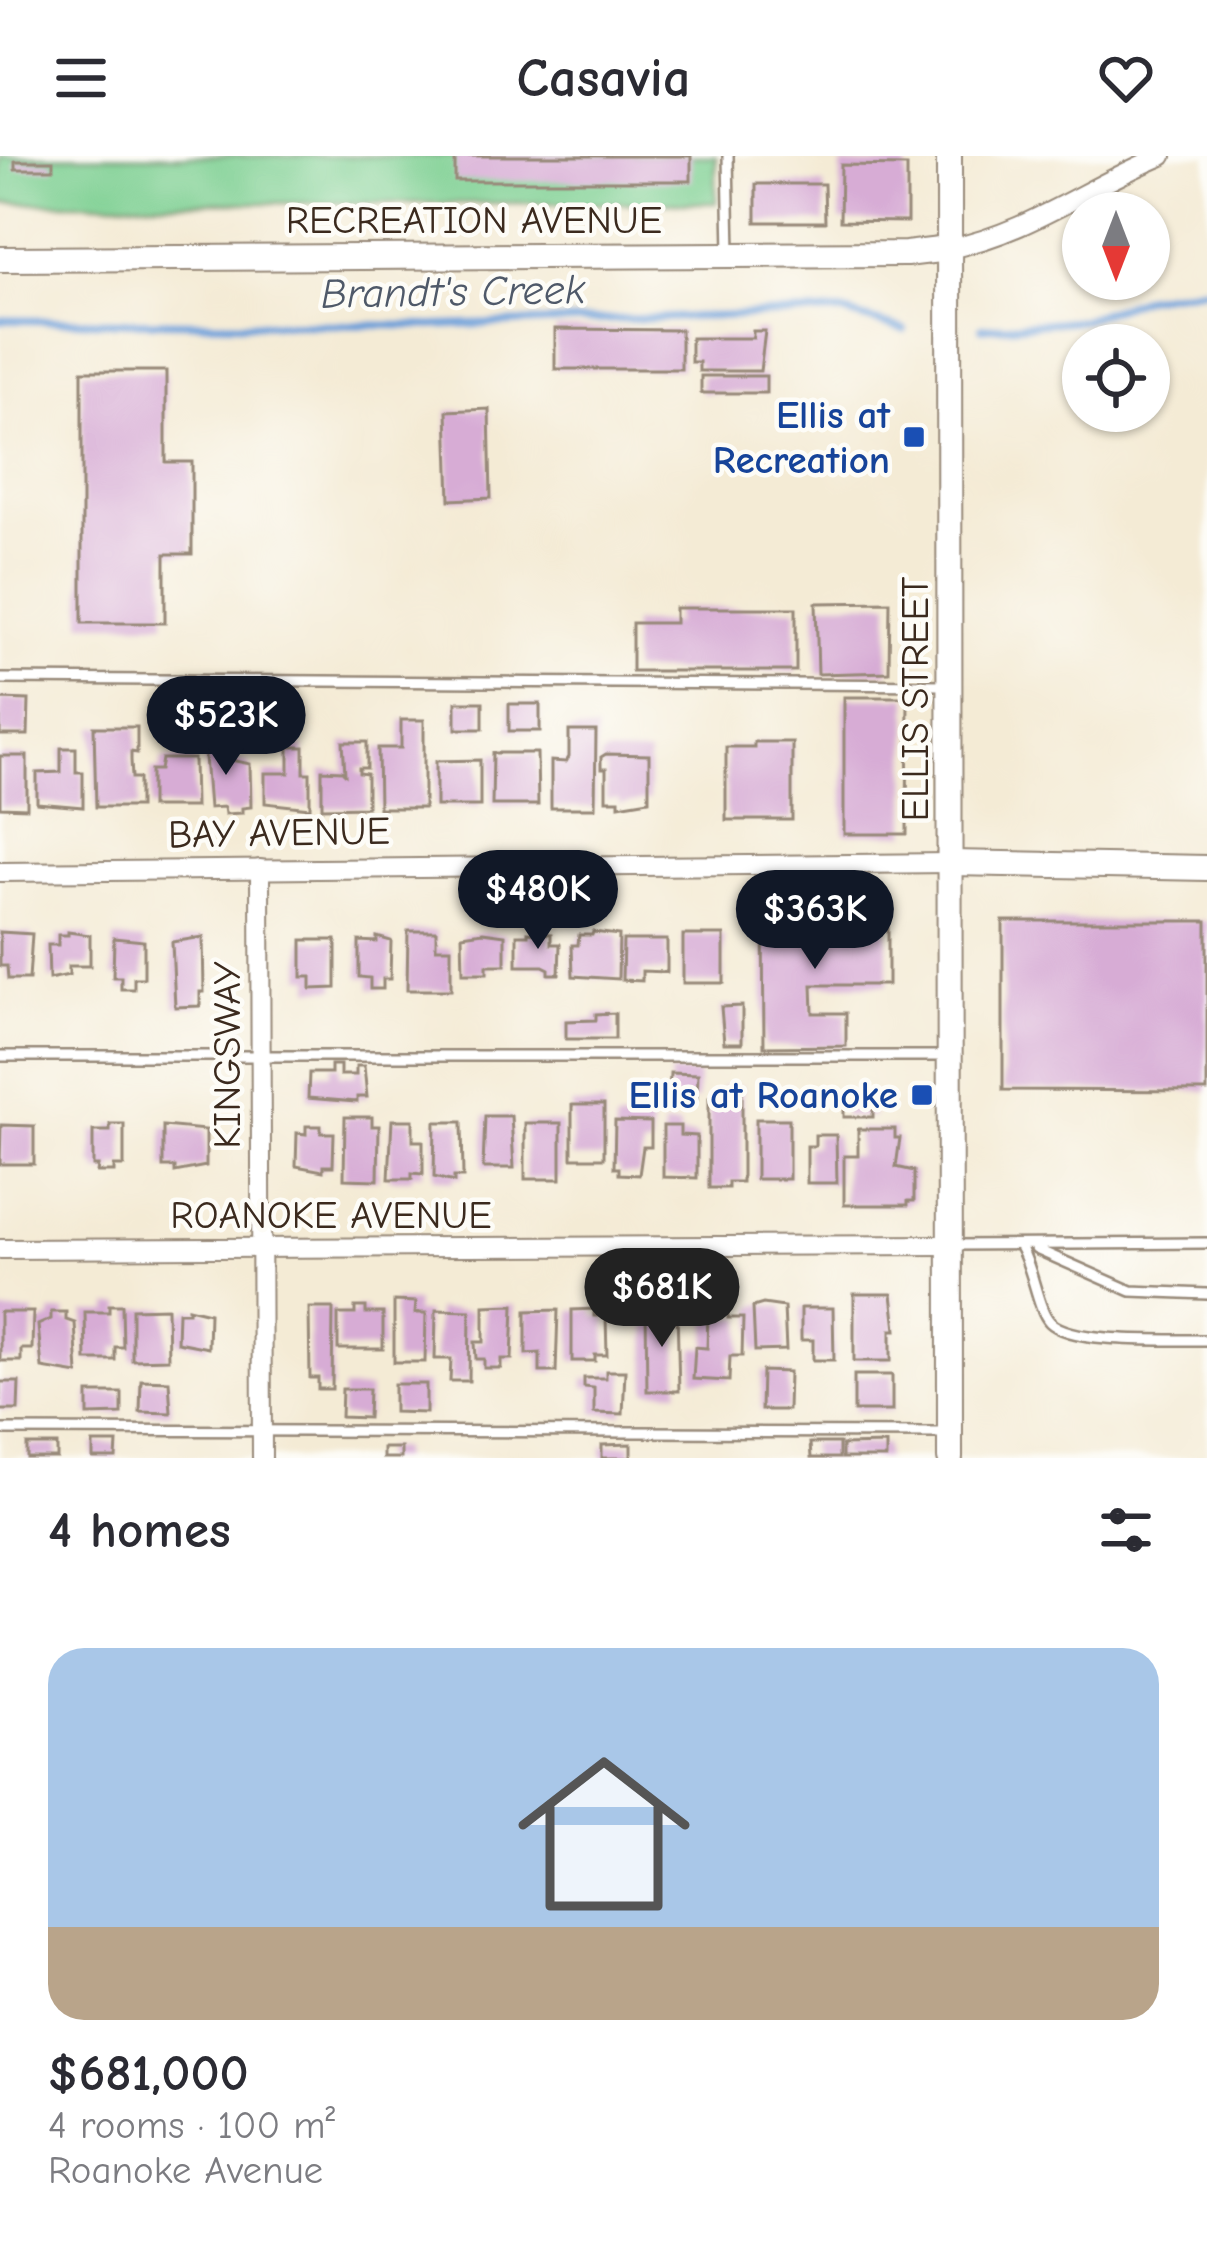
<!DOCTYPE html>
<meta charset="utf-8">
<style>
:root{--surface:#fff;--page:#f7f7f7;--text:#2b2b33;--muted:#7c7c81;--line:#e1e1e2;--accent:#111827}
body{margin:0;font-family:"Comic Neue",sans-serif;background:var(--page);color:var(--text);height:100vh;display:flex;flex-direction:column;font-size:45px;white-space:nowrap}
*{box-sizing:border-box;margin:0}
p{font-size:39px;color:var(--muted)}
.icon{flex:none;width:66px;height:66px;fill:none;stroke:currentColor;stroke-width:2;stroke-linecap:round;stroke-linejoin:round}
.map{position:relative;height:1302px;overflow:hidden}
.drawer{display:flex;flex-direction:column;background:var(--surface);flex:1}
.drawer>*{flex:none}
.needle{width:78px;rotate:180deg}
.tools{position:absolute;left:1062px;top:36px;display:grid;gap:24px}
.tools a{display:grid;place-items:center;width:108px;height:108px;border-radius:50%;background:var(--surface);box-shadow:0 3px 9px #0004;font-size:60px}
.price{position:absolute;translate:-50% -102px;padding:0 27px;border-radius:42px;background:var(--accent);color:#fff;font-size:39px;line-height:78px;filter:drop-shadow(0 3px 6px #0008)}
.price::after{content:'';position:absolute;left:50%;top:72px;width:36px;height:27px;margin-left:-18px;background:inherit;clip-path:polygon(0 0,100% 0,50% 100%)}
.price.current{background:#222;color:#fff}
ul{padding:0;list-style:none}
li{display:grid;align-content:center;gap:24px;height:636px;padding:0 48px}
li+li{border-top:3px solid var(--line)}
li span{display:grid;place-items:center;height:372px;border-radius:36px;color:#555}
li>.icon{margin-inline-start:auto}
span .icon{width:216px;height:216px;fill:#fffc;stroke-width:1}
li b{font-size:51px}
h2{display:flex;justify-content:space-between;align-items:center;height:144px;padding:0 48px;font-size:51px}
header{display:flex;justify-content:space-between;align-items:center;height:156px;padding:0 48px;background:var(--surface);font-size:54px;font-weight:700}
.map>svg:first-child{display:block}
.green{fill:#7bcf91;stroke:#5b7c58;stroke-width:3}
.lines{fill:none;stroke-linecap:round;stroke-linejoin:round}
.stream{stroke:#6ea0d9;stroke-width:8}
.building{fill:#d7acd5}
.service-casing{stroke:#988a7a;stroke-width:14}
.minor-casing{stroke:#988a7a;stroke-width:22}
.tertiary-casing{stroke:#988a7a;stroke-width:28}
.service{stroke:#fff;stroke-width:9}
.minor{stroke:#fff;stroke-width:18}
.tertiary{stroke:#fff;stroke-width:24}
.transit-dot{fill:#1a4fb4;stroke:#fdfcf7;stroke-width:4.5}
.labels{text-anchor:middle;dominant-baseline:central;stroke-width:9;stroke-linejoin:round;paint-order:stroke}
.street-label{font-size:39px;fill:#3b2a1e;stroke:#fdfcf7}
.transit-label{font-size:39px;font-weight:bold;fill:#164399;stroke:#fdfcf7;text-anchor:end}
.water-label{font-size:42px;font-style:italic;fill:#4f5969;stroke:#fdfcf7}
</style>
<header><svg class="icon" aria-label="menu" viewBox="0 0 24 24"><path d="M4 6h16M4 12h16M4 18h16"/></svg>Casavia<svg class="icon" aria-label="heart" viewBox="0 0 24 24"><path d="M12 20l-8-8c-3-5 5-10 8-4 3-6 11-1 8 4z"/></svg></header>
<div class="map">
<svg width="1207" height="1302" viewBox="0 0 1207 1302">
<rect width="100%" height="100%" fill="#fdfcf7"/>
<filter id="ink" filterUnits="userSpaceOnUse"><feTurbulence type="fractalNoise" baseFrequency=".00833" numOctaves="2"/><feDisplacementMap in="SourceGraphic" scale="24" xChannelSelector="R" yChannelSelector="G"/><feConvolveMatrix kernelMatrix="1 2 1 2 8 2 1 2 1" color-interpolation-filters="sRGB"/></filter>
<filter id="wash" filterUnits="userSpaceOnUse"><feTurbulence type="fractalNoise" baseFrequency=".004" numOctaves="4" result="noise"/><feDisplacementMap in="SourceGraphic" scale="48" xChannelSelector="R" yChannelSelector="G"/><feGaussianBlur stdDeviation="2.7" result="paint"/><feColorMatrix in="noise" values="0 0 0 0 0 0 0 0 0 0 0 0 0 0 0 0 0 1.4 0 .05"/><feComposite in="paint" operator="in"/></filter>
<g filter="url(#wash)">
<rect width="100%" height="100%" fill="#f4ebd5"/>
<!-- green -->
<rect class="green" x="0" y="0" width="716" height="47"/>
<g class="lines">
<!-- stream -->
<g class="stream">
<path d="M0,164L432,170L842,156L904,174"/>
<path d="M982,172L1082,164L1146,141L1207,132"/>
</g>
</g>
<g id="blocks">
<!-- building -->
<g class="building">
<rect x="455" y="0" width="236" height="25"/>
<rect x="15" y="5" width="38" height="8"/>
<path d="M841,9L907,10V66L840,65Z"/>
<path d="M756,28H824L825,66H756Z"/>
<path d="M555,173L681,174V213H555Z"/>
<path d="M753,175H765L760,215H699V206H691V182H753Z"/>
<path d="M82,215H166V306H192V398H165V467H82Z"/>
<rect x="701" y="220" width="65" height="17"/>
<path d="M489,253L491,342L450,344L447,255Z"/>
<path d="M890,446L889,516L818,518L816,447Z"/>
<path d="M675,452H796V515H632V467H675Z"/>
<path d="M844,541H908L907,678H844Z"/>
<path d="M0,543L29,544L28,579H0Z"/>
<rect x="456" y="546" width="27" height="27"/>
<rect x="509" y="548" width="31" height="27"/>
<path d="M401,564H424V652H379L378,592H401Z"/>
<path d="M94,571H137V597L131,596V604L132,622H139V651H96Z"/>
<path d="M569,575H596L595,652H551V605L566,606L569,601Z"/>
<path d="M209,576H224L226,603L250,608L251,651L242,652V657L225,658L224,651L209,652L204,587L209,586Z"/>
<path d="M343,586H367V612H359V617L367,618V651L322,652V614L342,615L345,618Z"/>
<path d="M754,586H792V664H726V591H754Z"/>
<path d="M289,591H304V617H310V652L265,647V617H289Z"/>
<path d="M61,592H76V616H83V651L37,647V617L61,616Z"/>
<path d="M493,597H537L538,649H492Z"/>
<path d="M606,598L649,599V644L619,649V644H606V613H601V601Z"/>
<path d="M0,600H27V652L0,651Z"/>
<path d="M162,603H194L195,651H151V614H160Z"/>
<path d="M480,604V650H436V605Z"/>
<path d="M763,754H848V771H888V829H812L813,857H846V890L764,891Z"/>
<path d="M1003,765H1207V935L1003,934Z"/>
<path d="M408,775H436V792H451V834H407Z"/>
<path d="M0,776L32,778L29,823H8L7,810H0Z"/>
<path d="M68,776L90,779V810H69V819L49,823L48,789H58V779H68Z"/>
<path d="M483,776L505,779V809H487V817H463L462,779Z"/>
<path d="M528,776L551,778V788H560L559,818H549V813L543,810H517V779H528Z"/>
<path d="M593,776L619,779L618,823L573,820L572,789H578L579,779H592Z"/>
<rect x="683" y="779" width="41" height="48"/>
<path d="M203,781L204,836H200V850L175,851L172,786Z"/>
<path d="M377,781L391,785L390,823H383V833H370V822L359,821V785L377,786Z"/>
<path d="M114,782L144,785V822H134V833H121V821H113Z"/>
<path d="M302,784H336V832L311,833V821H302Z"/>
<path d="M623,784H667V816L642,815V825L622,824Z"/>
<path d="M742,850V887H724L721,851Z"/>
<path d="M615,857V883H566V865L596,864V858Z"/>
<path d="M331,909H340V919H356V910H364L367,941H357V946L308,942L309,917H331Z"/>
<path d="M670,917L698,918L697,944L669,942Z"/>
<path d="M723,930H742V1026H728V1032H709V941H723Z"/>
<rect x="844" y="938" width="29" height="23"/>
<rect x="572" y="949" width="32" height="53"/>
<path d="M485,960H511L514,1012H483Z"/>
<path d="M345,961H372V970H379L378,1024L344,1023Z"/>
<rect x="756" y="963" width="33" height="60"/>
<path d="M392,964H413V985H423V1018L412,1017V1023H389Z"/>
<path d="M615,965L651,966V991H643L639,1019L619,1018V1012H614Z"/>
<path d="M435,966H462L463,1021H454V1026L434,1021Z"/>
<rect x="525" y="967" width="36" height="56"/>
<path d="M110,968H124V1010H114V1016H97L98,1010H93V975H110Z"/>
<path d="M1,969L34,970V1008H0Z"/>
<path d="M163,970L206,974V1010L175,1016V1011H163Z"/>
<path d="M306,970H321V977H334L333,1010H323V1015L296,1010L297,977L306,978Z"/>
<path d="M663,970H680V979L697,980V1022L663,1021Z"/>
<path d="M858,973H895V982H900L896,1011L914,1015V1045H908V1049H844V1000H858Z"/>
<path d="M815,979H836L837,1027H807V990H815Z"/>
<path d="M854,1138H892L896,1174H891V1205H854Z"/>
<path d="M394,1145L416,1146L415,1157H426L425,1206H394Z"/>
<path d="M763,1148L784,1151L786,1194L755,1195L753,1151Z"/>
<path d="M109,1149H122L123,1191H115V1204H86L85,1156H109Z"/>
<path d="M514,1149L512,1203H501V1212H484V1203H476L475,1186H484V1150Z"/>
<path d="M355,1151H366V1157H383V1193H338V1158H355Z"/>
<path d="M167,1152L168,1203L132,1204V1153Z"/>
<path d="M188,1152L209,1157L208,1192L177,1186L178,1156H188Z"/>
<path d="M309,1152H333L332,1233H318V1222H310Z"/>
<path d="M801,1152H833L834,1204H813V1184H801Z"/>
<path d="M594,1153V1160H606L607,1199H595V1205H572V1154Z"/>
<path d="M646,1153H677L679,1235H647Z"/>
<path d="M436,1154L470,1155L469,1225H450L451,1203H435Z"/>
<path d="M558,1154L556,1216H540V1197L526,1198V1155Z"/>
<path d="M708,1155H728V1162H743L742,1200H730L729,1225L693,1223L695,1191L707,1192Z"/>
<path d="M0,1156H33L32,1193H21V1205H0Z"/>
<path d="M51,1156H66V1164L75,1167L78,1218L42,1212L38,1169L51,1163Z"/>
<path d="M606,1215H625L623,1258L594,1257V1232L584,1231V1222H606Z"/>
<path d="M762,1215L789,1216L788,1254H761Z"/>
<rect x="854" y="1219" width="38" height="36"/>
<path d="M141,1224L169,1225L171,1257L140,1256Z"/>
<path d="M0,1226H19L18,1254H0Z"/>
<path d="M394,1228H426V1257L394,1256Z"/>
<path d="M342,1233H369L368,1262L341,1261Z"/>
<path d="M88,1237H122V1258L88,1259Z"/>
<path d="M93,1287H117L116,1302H93Z"/>
<path d="M810,1287H839V1302H811Z"/>
<path d="M631,1288V1302H602V1289Z"/>
<path d="M886,1288V1302H842V1289Z"/>
<rect x="27" y="1289" width="30" height="13"/>
<rect x="383" y="1292" width="18" height="10"/>
</g>
</g>
</g>
<g filter="url(#ink)">
<use href="#blocks" fill-opacity="0" stroke="#988a7a" stroke-width="3"/>
<g class="lines">
<!-- service casing -->
<g class="service-casing">
<g id="service">
<path d="M728,0L730,97"/>
<path d="M0,523L946,529"/>
<path d="M0,900H946"/>
<path d="M954,1089L1207,1087"/>
<path d="M1019,1089C1033,1110 1037,1153 1050,1166C1073,1189 1174,1183 1207,1184"/>
<path d="M1036,1093L1131,1135L1207,1138"/>
<path d="M0,1274L945,1277"/>
</g>
</g>
<!-- minor casing -->
<g class="minor-casing">
<g id="minor">
<path d="M948,93C1029,77 1086,31 1162,0"/>
<path d="M260,713L262,1302"/>
<path d="M0,716L951,707"/>
<path d="M0,1093L951,1089"/>
</g>
</g>
<!-- tertiary casing -->
<g class="tertiary-casing">
<g id="tertiary">
<path d="M949,0L950,1302"/>
<path d="M0,103L906,98L948,93"/>
<path d="M951,707L1207,712"/>
</g>
</g>
<!-- service -->
<use href="#service" class="service"/>
<!-- minor -->
<use href="#minor" class="minor"/>
<!-- tertiary -->
<use href="#tertiary" class="tertiary"/>
</g>
</g>
<!-- markers -->
<g class="transit-dot">
<rect x="902" y="269" width="24" height="24" rx="6"/>
<rect x="910" y="927" width="24" height="24" rx="6"/>
</g>
<g class="labels">
<!-- street labels -->
<g class="street-label">
<text x="474" y="64">RECREATION AVENUE</text>
<text transform="translate(915 543) rotate(-90)">ELLIS STREET</text>
<text transform="translate(279 677) rotate(-1)">BAY AVENUE</text>
<text transform="translate(227 899) rotate(-90)">KINGSWAY</text>
<text x="331" y="1059">ROANOKE AVENUE</text>
</g>
<!-- transit labels -->
<g class="transit-label">
<text x="890" y="259">Ellis at<tspan x="890" dy="45">Recreation</tspan></text>
<text x="898" y="939">Ellis at Roanoke</text>
</g>
<!-- water labels -->
<g class="water-label">
<text transform="translate(453 136) rotate(-1)">Brandt's Creek</text>
</g>
</g>
</svg>
<div class="tools">
<a><svg class="needle" viewBox="-14 -14 28 28"><path d="M0-13l5 13h-10z" fill="#e53935"/><path d="M0 13l5-13h-10z" fill="#7c7c81"/></svg></a>
<a><svg class="icon" aria-label="locate" viewBox="0 0 24 24"><circle cx="12" cy="12" r="6"/><path d="M12 2v4M12 18v4M2 12h4M18 12h4"/></svg></a>
</div>
<b class="price" style="left:226px;top:622px">$523K</b>
<b class="price" style="left:538px;top:796px">$480K</b>
<b class="price" style="left:815px;top:816px">$363K</b>
<b class="price current" style="left:662px;top:1194px">$681K</b>
</div>
<section class="drawer">
<h2>4 homes<svg class="icon" aria-label="filters" viewBox="0 0 24 24"><path d="M4 7h16M4 17h16"/><circle cx="9" cy="7" r="2"/><circle cx="15" cy="17" r="2"/></svg></h2>
<ul>
<li><span style="background:linear-gradient(#a9c7e8 75%,#b9a48a 0)"><svg class="icon" aria-label="home" viewBox="0 0 24 24"><path d="M3 11l9-7 9 7M6 9v11h12V9"/></svg></span><div><b>$681,000</b><p>4 rooms · 100 m²</p><p>Roanoke Avenue</p></div></li>
</ul>
</section>
